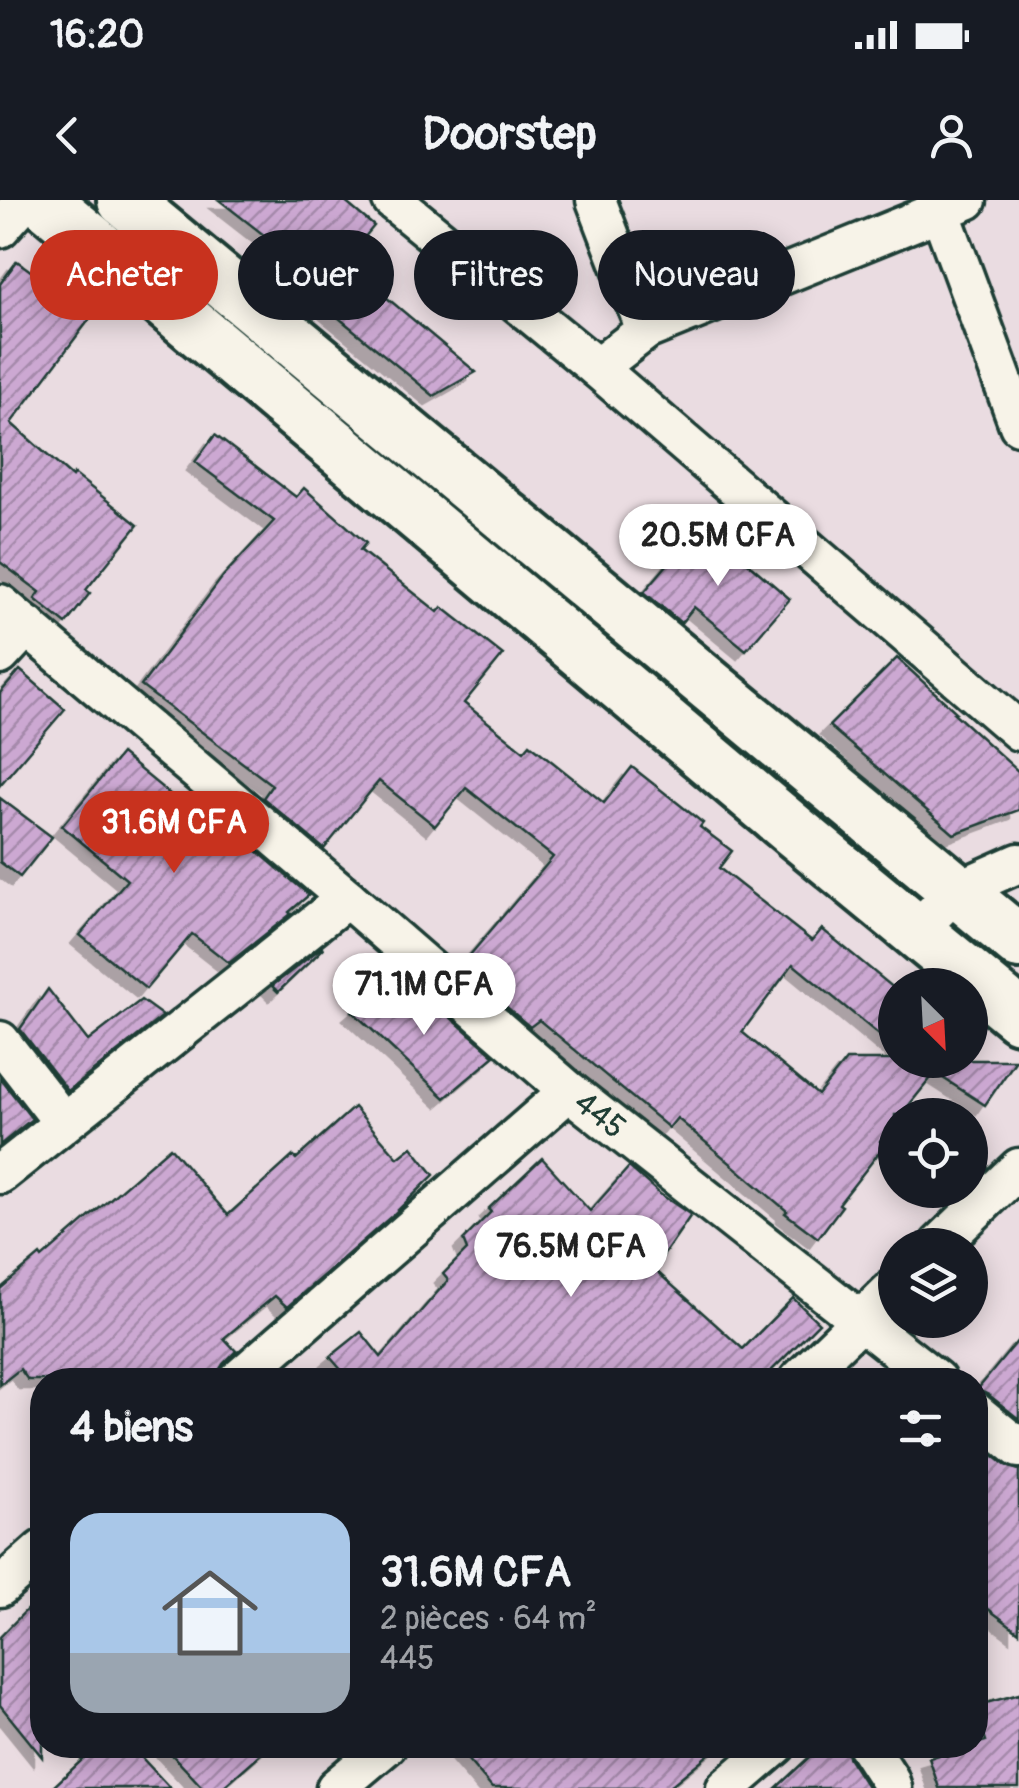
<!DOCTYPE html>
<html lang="fr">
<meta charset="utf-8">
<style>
:root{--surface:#171b24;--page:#242831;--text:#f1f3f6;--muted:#9ea1a6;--line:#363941;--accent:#c8321e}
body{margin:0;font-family:Pangolin,sans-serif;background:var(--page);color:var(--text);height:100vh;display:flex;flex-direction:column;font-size:38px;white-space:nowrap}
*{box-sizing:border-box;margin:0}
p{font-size:32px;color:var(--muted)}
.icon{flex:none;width:55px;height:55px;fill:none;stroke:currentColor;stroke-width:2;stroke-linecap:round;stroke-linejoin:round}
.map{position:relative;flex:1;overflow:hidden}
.panel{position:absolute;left:30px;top:1168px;width:958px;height:390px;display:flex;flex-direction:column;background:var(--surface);border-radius:40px;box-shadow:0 5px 25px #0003}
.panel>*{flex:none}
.hud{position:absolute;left:30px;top:30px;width:960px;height:90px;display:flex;gap:20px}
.needle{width:65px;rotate:156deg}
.fabs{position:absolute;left:878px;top:768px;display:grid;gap:20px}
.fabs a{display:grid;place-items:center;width:110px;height:110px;border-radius:50%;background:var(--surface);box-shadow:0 5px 25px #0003;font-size:50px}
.price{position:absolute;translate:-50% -85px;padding:0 22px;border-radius:35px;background:#fff;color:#222;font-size:32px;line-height:65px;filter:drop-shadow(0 2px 5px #0008)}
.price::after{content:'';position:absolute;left:50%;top:60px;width:30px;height:22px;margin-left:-15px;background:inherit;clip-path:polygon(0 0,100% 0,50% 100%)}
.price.selected{background:var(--accent);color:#fff}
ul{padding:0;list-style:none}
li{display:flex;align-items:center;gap:30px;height:250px;padding:0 40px}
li+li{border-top:2px solid var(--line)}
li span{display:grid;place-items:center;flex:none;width:280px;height:200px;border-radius:30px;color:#555}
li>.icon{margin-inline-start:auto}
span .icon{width:120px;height:120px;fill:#fffc;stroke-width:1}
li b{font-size:42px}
h2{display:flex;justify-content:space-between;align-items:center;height:120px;padding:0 40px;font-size:42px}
.tag{padding:0 35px;border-radius:45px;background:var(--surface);box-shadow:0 5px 25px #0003;font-size:35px;line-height:90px}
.tag.selected{background:var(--accent);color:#fff}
.status{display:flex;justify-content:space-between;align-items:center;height:70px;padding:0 50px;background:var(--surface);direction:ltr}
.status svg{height:28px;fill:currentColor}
header{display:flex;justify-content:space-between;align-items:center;height:130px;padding:0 40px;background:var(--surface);font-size:45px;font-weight:800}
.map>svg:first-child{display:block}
.building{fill:url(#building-hatch);stroke:#1f3d34;stroke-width:2.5;filter:url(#shadow)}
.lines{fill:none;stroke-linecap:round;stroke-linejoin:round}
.minor-casing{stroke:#1f3d34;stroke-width:45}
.secondary-casing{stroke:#1f3d34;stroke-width:60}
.minor{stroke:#f7f3e8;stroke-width:38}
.secondary{stroke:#f7f3e8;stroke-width:52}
.labels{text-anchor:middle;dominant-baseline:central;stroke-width:10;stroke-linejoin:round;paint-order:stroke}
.street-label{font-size:32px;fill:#1f3d34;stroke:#f7f3e8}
</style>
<div class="status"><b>16:20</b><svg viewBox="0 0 49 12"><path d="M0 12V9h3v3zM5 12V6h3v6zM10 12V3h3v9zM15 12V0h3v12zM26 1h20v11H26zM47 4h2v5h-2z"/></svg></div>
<header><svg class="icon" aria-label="back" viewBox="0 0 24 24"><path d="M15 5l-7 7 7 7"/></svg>Doorstep<svg class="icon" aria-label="person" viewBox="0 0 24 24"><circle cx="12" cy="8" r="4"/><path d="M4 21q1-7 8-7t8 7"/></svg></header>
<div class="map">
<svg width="1019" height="1588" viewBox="0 0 1019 1588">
<defs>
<pattern id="building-hatch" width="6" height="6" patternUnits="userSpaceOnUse" patternTransform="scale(2.5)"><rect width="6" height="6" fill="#cca8d2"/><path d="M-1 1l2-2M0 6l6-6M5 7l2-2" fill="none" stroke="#a58aab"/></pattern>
<filter id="shadow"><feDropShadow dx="-9" dy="9" stdDeviation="0" flood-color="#0004"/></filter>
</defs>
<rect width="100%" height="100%" fill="#eadce1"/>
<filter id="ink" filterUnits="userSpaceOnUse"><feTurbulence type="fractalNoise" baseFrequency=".01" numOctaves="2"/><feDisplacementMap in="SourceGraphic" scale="20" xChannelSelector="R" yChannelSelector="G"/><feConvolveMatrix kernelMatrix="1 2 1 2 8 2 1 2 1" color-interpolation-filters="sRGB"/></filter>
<g filter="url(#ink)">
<!-- building -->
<g class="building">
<path d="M219,0H343L374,26L344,62L476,172L434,196L267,59L278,46Z"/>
<path d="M17,61L92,116L11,223L72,277L74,274L138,325L86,390L90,393L66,424L35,399L40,392L0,362V84Z"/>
<path d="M215,235L296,297L304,288L366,343L360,350L438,412L442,407L503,455L464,503L524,551L530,544L604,603L632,567L703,623L700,627L732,651L719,668L812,741L822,729L895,789V848L793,764L742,832L818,895L846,860H1016L985,905L935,873L901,915H895V922L880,941L885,945L839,1004L842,1006L818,1038L785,1013L787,1011L677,918L669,928L539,820L530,827L467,773L472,769L464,762L553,657L466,588L435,626L379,581L324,649L263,598L272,585L141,486L224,375L274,321L195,262Z"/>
<path d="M702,324L790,399L746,450L694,407L681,423L644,392Z"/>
<path d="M897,458L956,512L954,513L1019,572V610L954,634L829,526Z"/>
<path d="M20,470L65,509L0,585V493Z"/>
<path d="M121,554L182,604L188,596L224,623L309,695L289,712L291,714L229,763L192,734L146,789L80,735L127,680L62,626Z"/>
<path d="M0,598L52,637L20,677L0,662Z"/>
<path d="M322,747L323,749L278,792L272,786Z"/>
<path d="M392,777L423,816L435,804L495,856L445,898L352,811Z"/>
<path d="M48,789L88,841L141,800L163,816L68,891L20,829Z"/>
<path d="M0,878L32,919L0,945Z"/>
<path d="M354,907L398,958L412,947L434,975L394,1014L287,1107L275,1096L224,1138L236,1151L223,1164L215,1180H28L20,1169L0,1185V1089L40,1055L42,1058L170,947L228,1015L293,956L296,959Z"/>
<path d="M542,958L590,1011L629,967L660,994L691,1015L654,1069L743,1149L793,1098L819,1123L767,1175L772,1180H350L330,1157L361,1132L381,1157L448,1080L443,1074L467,1050L463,1040L491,1012L488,1009Z"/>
<path d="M1019,1139V1219L989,1195L977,1190Z"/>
<path d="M975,1241L1005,1265L1019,1270V1432L975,1399Z"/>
<path d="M42,1394V1557L0,1505V1437Z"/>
<path d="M1019,1494V1588H939L929,1558L986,1541L975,1506Z"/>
<path d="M98,1545H130L170,1588H52Z"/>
<path d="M163,1545H271L222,1588H203Z"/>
<path d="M455,1545H720L668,1588H492Z"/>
<path d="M822,1545H845L848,1557L868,1588H776Z"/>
</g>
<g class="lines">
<!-- minor casing -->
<g class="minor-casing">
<g id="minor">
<path d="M392,0L597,168L1019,531"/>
<path d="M596,0L646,130"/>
<path d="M936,0L1019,225"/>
<path d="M0,28L25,0"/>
<path d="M597,168L646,130L967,0"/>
<path id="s1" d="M0,404L347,698L569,891L936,1180"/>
<path d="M0,455L27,426"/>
<path d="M915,732L956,691L1019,663"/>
<path d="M0,841L63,922"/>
<path d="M0,974L347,698"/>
<path d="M939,1045L1019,968"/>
<path d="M238,1180L569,891"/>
<path d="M799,1180L895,1087"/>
<path d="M975,1212L1019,1248"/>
<path d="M0,1387L42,1350"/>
<path d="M867,1545L889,1579L892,1588"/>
<path d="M336,1588L387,1545"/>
<path d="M726,1588L776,1545"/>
</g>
</g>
<!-- secondary casing -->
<g class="secondary-casing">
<g id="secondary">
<path d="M43,0L793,630L1019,816"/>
<path d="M124,0L1019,742"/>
</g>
</g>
<!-- minor -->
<use href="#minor" class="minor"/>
<!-- secondary -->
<use href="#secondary" class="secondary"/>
</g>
</g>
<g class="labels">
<!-- street labels -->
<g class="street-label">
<text stroke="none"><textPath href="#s1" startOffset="788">445</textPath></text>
</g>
</g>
</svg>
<div class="fabs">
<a><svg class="needle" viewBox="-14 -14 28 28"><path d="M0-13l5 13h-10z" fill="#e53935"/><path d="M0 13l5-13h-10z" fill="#9ea1a6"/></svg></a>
<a><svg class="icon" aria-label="locate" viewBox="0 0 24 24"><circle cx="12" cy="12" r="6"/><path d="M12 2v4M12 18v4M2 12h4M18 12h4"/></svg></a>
<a><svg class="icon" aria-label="layers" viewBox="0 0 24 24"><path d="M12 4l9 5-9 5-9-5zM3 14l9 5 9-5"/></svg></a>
</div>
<b class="price" style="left:718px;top:389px">20.5M CFA</b>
<b class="price selected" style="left:174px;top:676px">31.6M CFA</b>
<b class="price" style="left:424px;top:838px">71.1M CFA</b>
<b class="price" style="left:571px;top:1100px">76.5M CFA</b>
<div class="hud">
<a class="tag selected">Acheter</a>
<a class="tag">Louer</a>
<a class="tag">Filtres</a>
<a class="tag">Nouveau</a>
</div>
<section class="panel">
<h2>4 biens<svg class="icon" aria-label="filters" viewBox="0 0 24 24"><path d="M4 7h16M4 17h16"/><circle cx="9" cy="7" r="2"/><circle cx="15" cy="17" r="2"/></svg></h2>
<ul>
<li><span style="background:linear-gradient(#a9c7e8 70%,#9aa5b1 0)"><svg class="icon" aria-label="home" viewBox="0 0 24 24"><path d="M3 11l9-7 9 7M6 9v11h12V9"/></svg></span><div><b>31.6M CFA</b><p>2 pièces · 64 m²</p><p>445</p></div></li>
</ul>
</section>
</div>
